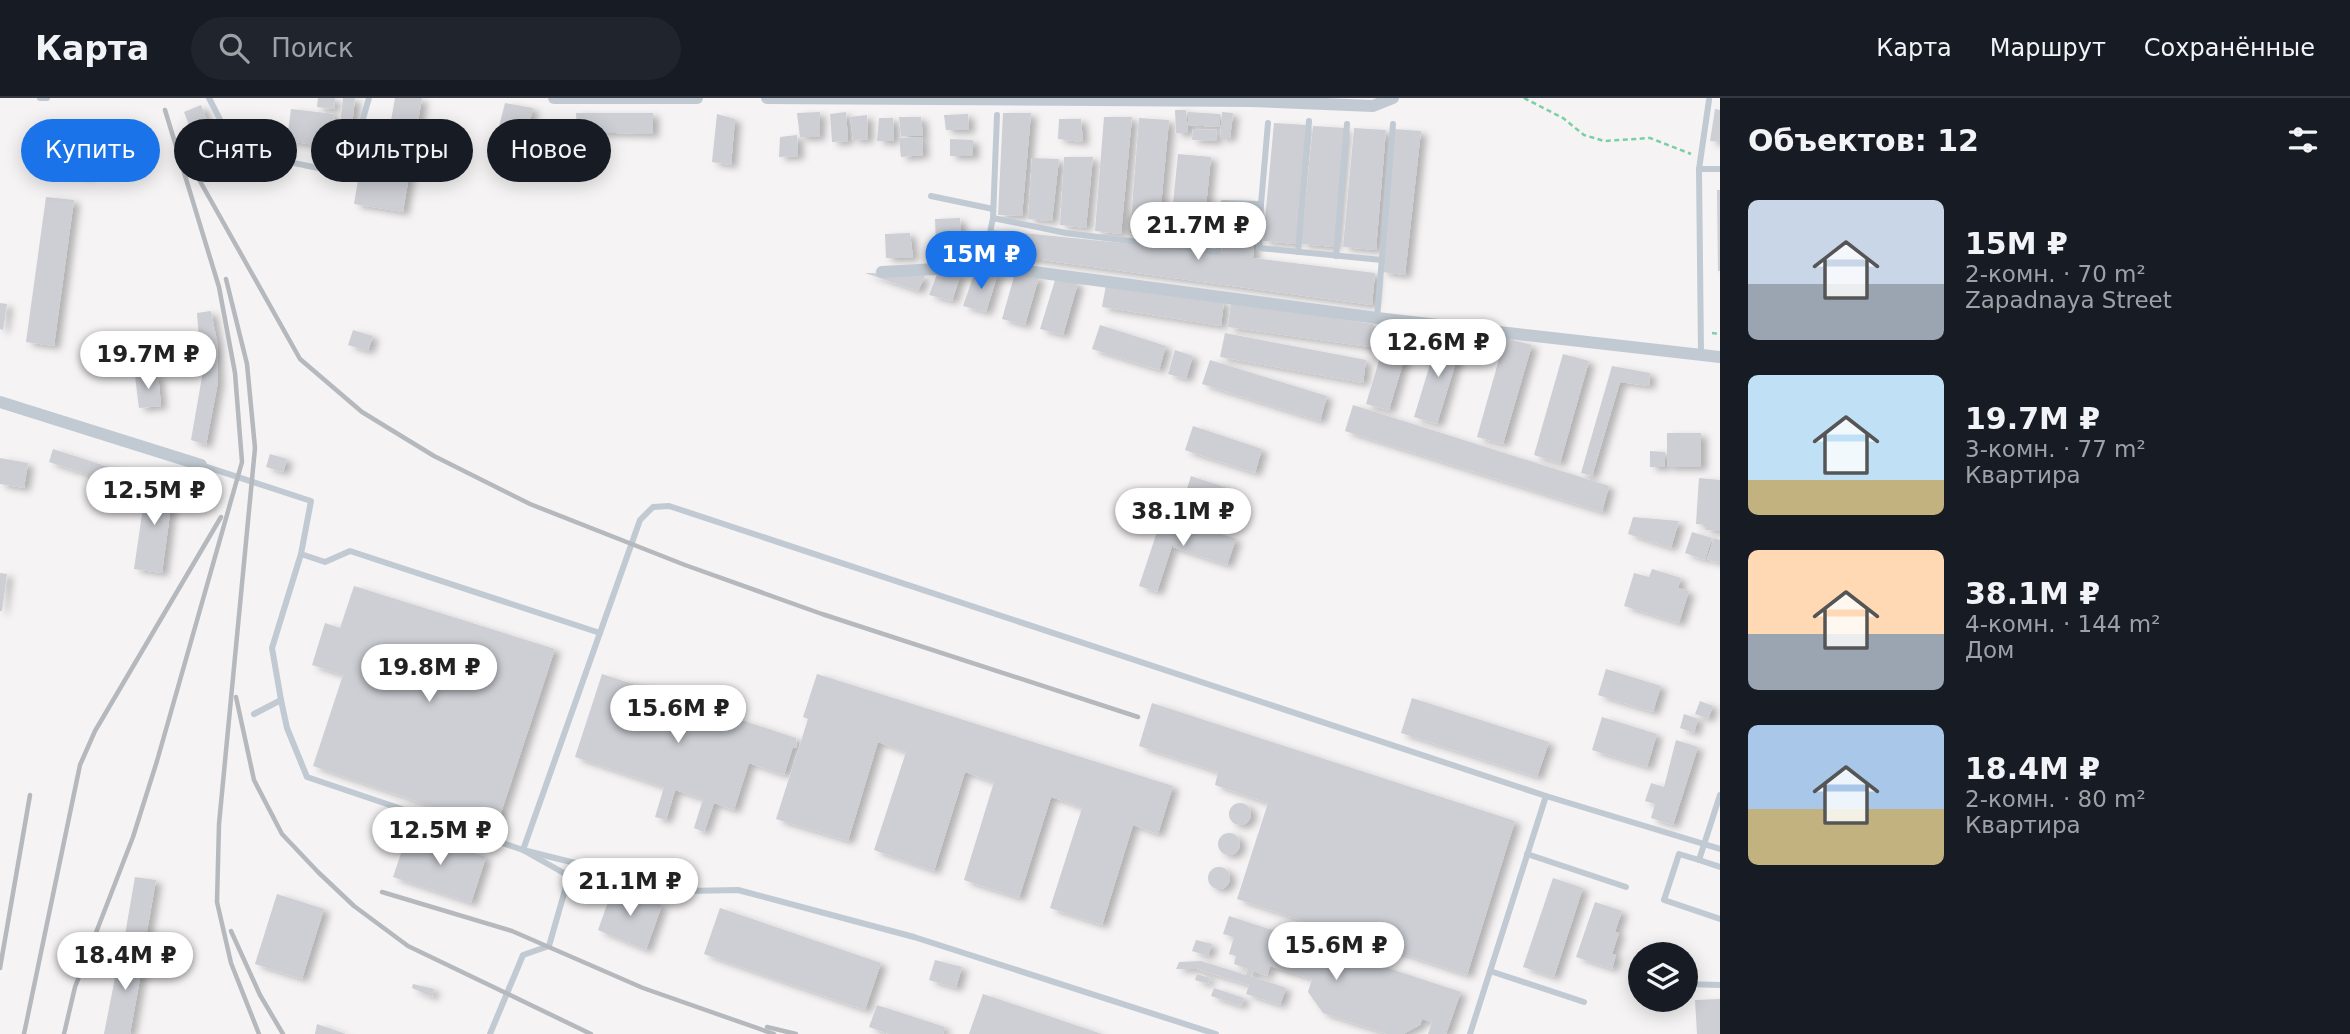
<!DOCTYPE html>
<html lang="ru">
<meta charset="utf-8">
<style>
:root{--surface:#171b24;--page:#20242c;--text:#f1f3f6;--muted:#9ea1a6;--line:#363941;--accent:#1a73e8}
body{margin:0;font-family:"DejaVu Sans",sans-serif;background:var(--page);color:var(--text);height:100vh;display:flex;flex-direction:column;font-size:26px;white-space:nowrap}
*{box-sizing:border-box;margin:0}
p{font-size:23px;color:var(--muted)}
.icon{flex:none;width:38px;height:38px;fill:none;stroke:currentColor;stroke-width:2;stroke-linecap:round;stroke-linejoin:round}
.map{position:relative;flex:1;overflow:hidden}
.side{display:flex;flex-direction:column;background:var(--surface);width:630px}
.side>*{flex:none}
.banner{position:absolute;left:21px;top:21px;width:665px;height:63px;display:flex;gap:14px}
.buttons{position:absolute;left:1628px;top:844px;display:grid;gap:14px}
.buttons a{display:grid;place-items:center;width:70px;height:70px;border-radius:50%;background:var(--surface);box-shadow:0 4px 18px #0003;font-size:35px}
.price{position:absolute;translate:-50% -60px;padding:0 16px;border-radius:24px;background:#fff;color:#222;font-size:23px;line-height:46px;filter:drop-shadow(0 2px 4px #0008)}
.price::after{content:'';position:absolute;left:50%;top:42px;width:21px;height:16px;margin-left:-10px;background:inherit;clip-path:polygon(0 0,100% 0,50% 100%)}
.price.on{background:var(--accent);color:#fff}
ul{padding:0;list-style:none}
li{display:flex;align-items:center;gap:21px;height:175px;padding:0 28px}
li span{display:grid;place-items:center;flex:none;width:196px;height:140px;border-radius:10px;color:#555}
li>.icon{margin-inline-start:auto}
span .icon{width:84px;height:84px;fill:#fffc;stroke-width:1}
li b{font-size:30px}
h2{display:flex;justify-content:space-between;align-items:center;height:84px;padding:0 28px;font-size:30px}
.tag{padding:0 24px;border-radius:32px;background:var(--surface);box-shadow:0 4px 18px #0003;font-size:24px;line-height:63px}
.tag.on{background:var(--accent);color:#fff}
header{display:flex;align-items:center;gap:42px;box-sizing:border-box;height:98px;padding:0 35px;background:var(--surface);border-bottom:2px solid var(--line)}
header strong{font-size:33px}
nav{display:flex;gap:38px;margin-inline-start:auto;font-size:24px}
.search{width:490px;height:63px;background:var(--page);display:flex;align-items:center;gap:18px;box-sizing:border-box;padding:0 24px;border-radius:38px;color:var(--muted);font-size:26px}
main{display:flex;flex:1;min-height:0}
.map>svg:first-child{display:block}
.building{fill:#cdcfd5;filter:url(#shadow)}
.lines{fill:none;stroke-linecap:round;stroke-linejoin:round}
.path{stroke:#7ad0a6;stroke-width:2.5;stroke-dasharray:5 3.5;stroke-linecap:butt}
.lane{stroke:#c1cad2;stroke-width:6}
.street{stroke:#c1cad2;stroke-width:12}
.rail{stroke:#b5b8bd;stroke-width:4.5}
</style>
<header>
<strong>Карта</strong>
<div class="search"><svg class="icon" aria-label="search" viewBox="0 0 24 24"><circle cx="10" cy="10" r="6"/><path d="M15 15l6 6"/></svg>Поиск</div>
<nav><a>Карта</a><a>Маршрут</a><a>Сохранённые</a></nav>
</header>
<main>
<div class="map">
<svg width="1720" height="936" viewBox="0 0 1720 936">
<defs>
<filter id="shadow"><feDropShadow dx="6" dy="3.5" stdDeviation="3.5" flood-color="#0004"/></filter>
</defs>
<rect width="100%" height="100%" fill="#f5f3f3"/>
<!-- building -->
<g class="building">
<path d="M318,0H335L334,11L317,9Z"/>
<path d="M343,0H355L350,46L338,45Z"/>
<path d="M395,0H422L403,114L354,106L364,46L386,51Z"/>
<path d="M505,5L533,10L526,40L498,33Z"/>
<path d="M201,7L222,60L205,67L184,14Z"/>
<path d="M291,11L334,16L330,49L287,43Z"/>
<path d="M1715,11L1720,12V44L1710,43Z"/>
<path d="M1175,12H1186L1188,35H1176Z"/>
<path d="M820,14L819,39H800L797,15Z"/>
<path d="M846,14L848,43L832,44L830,16Z"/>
<path d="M1188,14L1220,16V29L1188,27Z"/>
<path d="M1222,14L1233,15L1230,40H1220Z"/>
<path d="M576,15H653V36L577,34Z"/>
<path d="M1003,15H1031L1022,118L998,117Z"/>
<path d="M717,16L735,21L731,67L712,64Z"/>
<path d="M968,16L969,32H946L944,17Z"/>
<path d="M867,17L868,41L853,42L850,19Z"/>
<path d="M899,19H921L923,38H901Z"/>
<path d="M1104,19H1132L1121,136L1095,133Z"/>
<path d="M879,20H893L894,43H877Z"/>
<path d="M1139,20L1169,22L1158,139L1130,135Z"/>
<path d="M1059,21H1081L1083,44L1058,41Z"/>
<path d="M1274,25L1306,27L1296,146L1263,143Z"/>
<path d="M1313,28L1345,30L1335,149L1301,146Z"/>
<path d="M1354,30L1386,32L1376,152L1343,149Z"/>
<path d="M1193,31L1217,32L1216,43L1192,42Z"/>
<path d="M1394,31L1421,33L1405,177L1382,174Z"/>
<path d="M797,37L798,58L779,59L780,39Z"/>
<path d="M922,39L923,57L901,59L899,40Z"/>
<path d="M950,41L973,42V58H950Z"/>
<path d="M67,48L93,54L88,78L62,73Z"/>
<path d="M1178,56L1211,59L1202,147L1169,144Z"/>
<path d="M1064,59H1093L1086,130L1060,127Z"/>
<path d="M1032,60L1059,61L1052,123L1028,121Z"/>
<path d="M1717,92H1720V173H1718Z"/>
<path d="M46,99L74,102L54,248L26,244Z"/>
<path d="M1227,108L1257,111L1253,160L1375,175L1372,207L990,155L993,132L1221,155Z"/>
<path d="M960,120L962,145H936L935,121Z"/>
<path d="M910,135L913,160H886L885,136Z"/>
<path d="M975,173L998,175L986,214L963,208Z"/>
<path d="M865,175L911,176L925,178L918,193Z"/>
<path d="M961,175L952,203L929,197L937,176Z"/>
<path d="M1015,175L1039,179L1025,227L1002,221Z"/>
<path d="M1056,179L1078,185L1063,237L1040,231Z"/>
<path d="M1106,187L1224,203L1221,228L1102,209Z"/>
<path d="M1231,204L1373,226L1370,249L1228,229Z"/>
<path d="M0,205L7,206L3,232L0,231Z"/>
<path d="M211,213L217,243L218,284L206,347L191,342L202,279L197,215Z"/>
<path d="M1100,227L1166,248L1159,272L1092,251Z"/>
<path d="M1389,229L1412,235L1389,312L1366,306Z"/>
<path d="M353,232L373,238L368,253L348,247Z"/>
<path d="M1225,235L1366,262L1363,285L1220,259Z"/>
<path d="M1439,237L1462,244L1437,326L1414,319Z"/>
<path d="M1505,240L1532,247L1503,346L1477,339Z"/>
<path d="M1175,252L1193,258L1186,281L1168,276Z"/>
<path d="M1563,256L1589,263L1560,365L1534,357Z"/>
<path d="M1210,262L1327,298L1320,323L1202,286Z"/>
<path d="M1612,268L1650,275L1649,288L1620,284L1592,378L1581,375Z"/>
<path d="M158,276L161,308L139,310L135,278Z"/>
<path d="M1353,307L1609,388L1602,414L1345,333Z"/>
<path d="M1193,328L1262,351L1255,375L1185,352Z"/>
<rect x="1667" y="335" width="34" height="34"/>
<path d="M53,351L130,376L126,389L49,364Z"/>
<path d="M1650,353L1665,354V369H1650Z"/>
<path d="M270,356L287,361L283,374L266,369Z"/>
<path d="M0,360L28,365L24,390L0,386Z"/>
<path d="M1191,378L1230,391L1224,409L1185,397Z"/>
<path d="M1699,380L1720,382V433L1706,432V427L1696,426Z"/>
<path d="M147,382L174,386L162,475L134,471Z"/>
<path d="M1163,416L1236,441L1227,467L1173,449L1175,439L1157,494L1139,488Z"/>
<path d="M1633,419L1679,423L1671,450L1628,436Z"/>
<path d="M1692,434L1712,440L1705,462L1685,455Z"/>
<path d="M1714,440L1720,442V465L1707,461Z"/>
<path d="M1652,471L1681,480L1678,490L1689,493L1679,525L1624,508L1634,475L1649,479Z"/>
<path d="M0,475L7,476L2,513H0Z"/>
<path d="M354,488L555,551L496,730L313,668L343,577L312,567L325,525L340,530Z"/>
<path d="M1606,571L1661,588L1653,614L1598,597Z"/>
<path d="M602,576L796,640L797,650L793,649L784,677L749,665L734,712L714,705L704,734L694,730L703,701L675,692L666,722L655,719L664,689L575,659Z"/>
<path d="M817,576L1173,688L1158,736L1133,727L1102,827L1050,810L1082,710L1064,703L1051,699L1019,800L964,782L994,684L965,674L934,773L874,752L906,654L878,644L848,743L776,721L808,621L803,619Z"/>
<path d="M1412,600L1549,644L1537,679L1401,635Z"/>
<path d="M1700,603L1713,608L1708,621L1695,616Z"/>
<path d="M1152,605L1515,723L1467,877L1237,801L1268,705L1215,687L1218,674L1139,648Z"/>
<path d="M1684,616L1698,621L1694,635L1680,630Z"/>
<path d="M1602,619L1657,636L1647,669L1592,652Z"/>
<path d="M1676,642L1698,649L1673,727L1651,720L1655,706L1645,703L1651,685L1664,689Z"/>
<circle cx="1240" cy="716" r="11"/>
<path d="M409,732L486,759L471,805L393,779Z"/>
<circle cx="1229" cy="746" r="11"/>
<circle cx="1219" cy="780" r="11"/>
<path d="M135,779L156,782L145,845L129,843L125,837Z"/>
<path d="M1553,780L1583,790L1554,879L1523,869Z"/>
<path d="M613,790L662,807L646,852L598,832Z"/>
<path d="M277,796L324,811L302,881L255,866Z"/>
<path d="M1595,804L1622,813L1615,834L1619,835L1612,856L1616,857L1612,871L1576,859Z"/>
<path d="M720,810L881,865L865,912L704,856Z"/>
<path d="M1229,818L1461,894L1446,936H1428L1432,924L1422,921L1420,927L1403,936H1387L1323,915L1308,894L1312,881L1270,868L1267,878L1253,873L1251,878L1286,890L1280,907L1246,896L1249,887L1197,871H1176L1179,864L1201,863L1246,877L1248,871L1234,866L1236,858L1229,856L1234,839L1223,836Z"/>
<path d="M1196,842L1212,846L1208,858L1192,853Z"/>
<path d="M121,849L145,853L130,936H104Z"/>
<path d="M935,862L962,869L956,890L929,882Z"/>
<path d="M1197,876L1210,880L1208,886L1195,882Z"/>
<path d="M413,886L434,891L432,899L412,890Z"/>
<path d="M1214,890L1244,900L1241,908L1211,898Z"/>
<path d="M983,896L1102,936H969Z"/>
<path d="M1720,901V936H1697L1695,902Z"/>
<path d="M877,907L945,929L943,936H889L869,929Z"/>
<path d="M317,926L346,936H315Z"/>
</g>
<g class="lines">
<!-- path -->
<g class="path">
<path d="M1524,0L1563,20L1584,37L1604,43L1650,40L1691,56"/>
<path d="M1712,235L1720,236"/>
</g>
<!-- lane -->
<g class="lane">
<path d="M40,0H47"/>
<path d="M209,0L236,53L347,76L369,0"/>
<path d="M1699,71L1709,2"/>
<path d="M931,98L993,111"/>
<path d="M1261,106L1268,25"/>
<path d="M993,120L997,17"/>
<path d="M1298,154L1309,23"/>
<path d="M1336,158L1347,26"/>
<path d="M983,168L993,120L1066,135L1218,154L1223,105L1261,106L1259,150L1382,162"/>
<path d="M1377,220L1393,26"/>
<path d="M1701,256L1699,71H1720"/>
<path d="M201,367L311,403L301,456L325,464L350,453L600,535"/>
<path d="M281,602L287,630L307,679L523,752L687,793L738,792L914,839L1216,936"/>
<path d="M254,616L281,602L272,550L301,456"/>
<path d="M1720,697L1699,762L1679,756L1664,802L1720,821"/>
<path d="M1546,698L1720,751"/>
<path d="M1527,756L1626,789"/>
<path d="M1699,762L1720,769"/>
<path d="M1490,873L1584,904"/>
<path d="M1685,886L1720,887"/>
<path d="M490,936L523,857L549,848L569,778L523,752L640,422L653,409L669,408L1546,698L1470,936"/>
</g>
<!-- street -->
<g class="street">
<path d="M554,0H697"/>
<path d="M767,0L1252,3L1373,8L1393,0"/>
<path d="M882,174L990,168L1377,220L1720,259"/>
<path d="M0,304L201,367"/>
</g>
<!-- rail -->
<g class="rail">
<path d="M178,44L300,261L362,314L434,358L530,406L685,467L822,516L1138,619"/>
<path d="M226,181L247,266L255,350L219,726L217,804L231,865L259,936"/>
<path d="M236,599L254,682L282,736L318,774L354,808L408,848L591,936"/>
<path d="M382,794L512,833L643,890L774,936"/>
<path d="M231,833L260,897L283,936"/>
<path d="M0,870L30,697"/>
<path d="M767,929L796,936"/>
<path d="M24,936L80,667L95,633L221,419"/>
<path d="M64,936L75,889L133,739L157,663L242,364L235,275L219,189L165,12"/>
</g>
</g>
</svg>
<div class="buttons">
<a><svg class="icon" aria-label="layers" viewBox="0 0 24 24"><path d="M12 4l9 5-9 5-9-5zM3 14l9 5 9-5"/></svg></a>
</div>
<b class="price" style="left:1198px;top:164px">21.7M ₽</b>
<b class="price on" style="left:981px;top:193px">15M ₽</b>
<b class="price" style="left:1438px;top:281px">12.6M ₽</b>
<b class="price" style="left:148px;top:293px">19.7M ₽</b>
<b class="price" style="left:154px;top:429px">12.5M ₽</b>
<b class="price" style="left:1183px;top:450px">38.1M ₽</b>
<b class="price" style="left:429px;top:606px">19.8M ₽</b>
<b class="price" style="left:678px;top:647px">15.6M ₽</b>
<b class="price" style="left:440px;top:769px">12.5M ₽</b>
<b class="price" style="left:630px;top:820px">21.1M ₽</b>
<b class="price" style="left:1336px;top:884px">15.6M ₽</b>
<b class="price" style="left:125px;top:894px">18.4M ₽</b>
<div class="banner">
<a class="tag on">Купить</a>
<a class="tag">Снять</a>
<a class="tag">Фильтры</a>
<a class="tag">Новое</a>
</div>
</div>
<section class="side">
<h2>Объектов: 12<svg class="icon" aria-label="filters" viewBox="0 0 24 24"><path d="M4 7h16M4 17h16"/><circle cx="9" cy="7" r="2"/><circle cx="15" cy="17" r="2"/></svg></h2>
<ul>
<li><span style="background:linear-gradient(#c9d6e8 60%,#9aa5b1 0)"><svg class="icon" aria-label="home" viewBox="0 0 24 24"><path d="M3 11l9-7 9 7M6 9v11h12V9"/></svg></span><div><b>15M ₽</b><p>2-комн. · 70 m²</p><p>Zapadnaya Street</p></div></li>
<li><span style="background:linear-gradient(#bfe0f5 75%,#c2b280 0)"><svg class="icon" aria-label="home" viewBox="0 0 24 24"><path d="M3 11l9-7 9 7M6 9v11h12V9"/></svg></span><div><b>19.7M ₽</b><p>3-комн. · 77 m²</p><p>Квартира</p></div></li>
<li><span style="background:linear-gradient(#ffd9b3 60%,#9aa5b1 0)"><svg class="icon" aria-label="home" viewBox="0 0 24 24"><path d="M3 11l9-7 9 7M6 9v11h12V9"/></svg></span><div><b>38.1M ₽</b><p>4-комн. · 144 m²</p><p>Дом</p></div></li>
<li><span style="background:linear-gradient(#a9c7e8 60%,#c2b280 0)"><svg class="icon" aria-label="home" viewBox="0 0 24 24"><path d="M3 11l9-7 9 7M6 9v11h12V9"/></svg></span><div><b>18.4M ₽</b><p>2-комн. · 80 m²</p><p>Квартира</p></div></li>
</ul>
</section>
</main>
